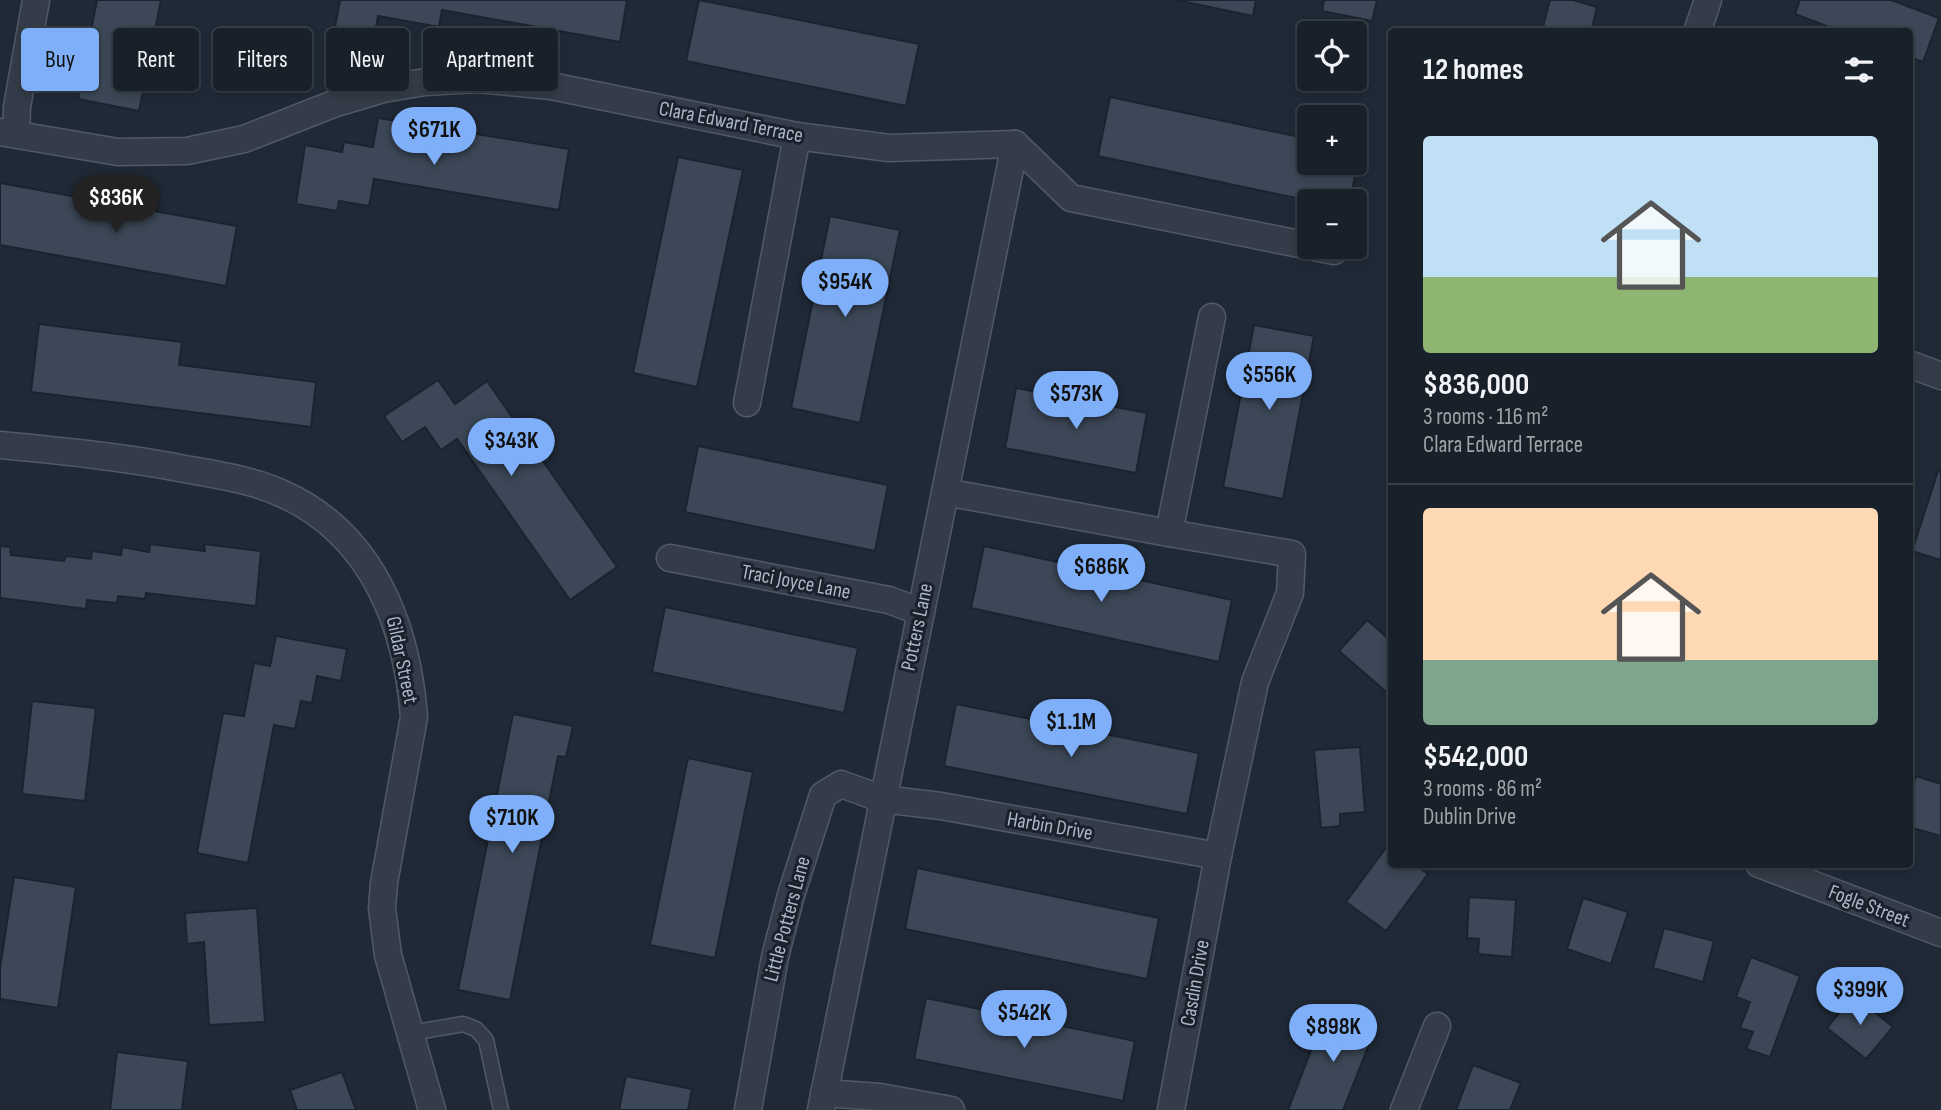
<!DOCTYPE html>
<meta charset="utf-8">
<style>
:root{--surface:#182029;--page:#252d35;--text:#f1f3f6;--muted:#9fa3a8;--line:#363e46;--accent:#7eaff8}
body{margin:0;font-family:"Sofia Sans Condensed",sans-serif;background:var(--page);color:var(--text);height:100vh;display:flex;flex-direction:column;font-size:26px;white-space:nowrap}
*{box-sizing:border-box;margin:0}
p{font-size:23px;color:var(--muted)}
.icon{flex:none;width:38px;height:38px;fill:none;stroke:currentColor;stroke-width:2;stroke-linecap:round;stroke-linejoin:round}
.map{position:relative;flex:1;overflow:hidden}
.panel{position:absolute;left:1388px;top:28px;width:525px;height:840px;display:flex;flex-direction:column;background:var(--surface);border-radius:7px;box-shadow:0 4px 10px #0003,0 0 0 2px var(--line)}
.panel>*{flex:none}
.top-card{position:absolute;left:21px;top:28px;width:665px;height:63px;display:flex;gap:14px}
.fabs{position:absolute;left:1297px;top:21px;display:grid;gap:14px}
.fabs a{display:grid;place-items:center;width:70px;height:70px;border-radius:7px;background:var(--surface);box-shadow:0 4px 10px #0003,0 0 0 2px var(--line);font-size:35px}
.price{position:absolute;translate:-50% -60px;padding:0 16px;border-radius:24px;background:var(--accent);color:#111;font-size:23px;line-height:46px;filter:drop-shadow(0 2px 4px #0008)}
.price::after{content:'';position:absolute;left:50%;top:42px;width:21px;height:16px;margin-left:-10px;background:inherit;clip-path:polygon(0 0,100% 0,50% 100%)}
.price.on{background:#222;color:#fff}
ul{padding:0;list-style:none}
li{display:grid;align-content:center;gap:14px;height:371px;padding:0 35px}
li+li{border-top:2px solid var(--line)}
li span{display:grid;place-items:center;height:217px;border-radius:7px;color:#555}
li>.icon{margin-inline-start:auto}
span .icon{width:126px;height:126px;fill:#fffc;stroke-width:1}
li b{font-size:30px}
h2{display:flex;justify-content:space-between;align-items:center;height:84px;padding:0 35px;font-size:30px}
.pill{padding:0 24px;border-radius:7px;background:var(--surface);box-shadow:0 4px 10px #0003,0 0 0 2px var(--line);font-size:24px;line-height:63px}
.pill.on{background:var(--accent);color:#111}
.map>svg:first-child{display:block}
.building{fill:#3c4857;stroke:#1b232e;stroke-width:2}
.lines{fill:none;stroke-linecap:round;stroke-linejoin:round}
.service-casing{stroke:#515965;stroke-width:17}
.minor-casing{stroke:#515965;stroke-width:29}
.service{stroke:#333c48;stroke-width:14}
.minor{stroke:#333c48;stroke-width:26}
.labels{text-anchor:middle;dominant-baseline:central;stroke-width:6;stroke-linejoin:round;paint-order:stroke}
.street-label{font-size:21px;fill:#adb6c4;stroke:#19212c}
</style>
<div class="map">
<svg width="1941" height="1110" viewBox="0 0 1941 1110">
<rect width="100%" height="100%" fill="#202a37"/>
<!-- building -->
<g class="building">
<path d="M97,0H161L139,111L78,99Z"/>
<path d="M340,0H627L620,42L442,10L439,27L378,16L375,33L335,27Z"/>
<path d="M699,0L919,44L906,106L686,61Z"/>
<path d="M1176,0H1256L1253,16Z"/>
<path d="M1324,0H1377L1372,21L1322,11Z"/>
<path d="M1550,0H1573L1597,7L1591,32H1557V30L1543,26Z"/>
<path d="M1800,0H1891L1939,18L1923,62L1909,57V32H1842L1795,14Z"/>
<path d="M1110,97L1309,139V163H1354V149L1360,150L1350,201H1310L1098,156Z"/>
<path d="M378,118L569,149L559,210L374,179L369,206L339,201L337,211L296,204L305,145L342,152L344,142L373,147Z"/>
<path d="M678,157L743,170L697,387L633,373Z"/>
<path d="M0,183L237,226L226,286L0,245Z"/>
<path d="M830,216L900,230L860,423L791,408Z"/>
<path d="M39,324L182,342L179,365L316,382L311,427L31,392Z"/>
<path d="M1254,325L1314,336L1283,499L1223,487Z"/>
<path d="M438,380L455,404L487,381L617,567L570,600L457,439L441,450L425,427L402,442L384,416Z"/>
<path d="M1016,388L1147,413L1136,473L1005,448Z"/>
<path d="M698,446L888,485L875,551L685,512Z"/>
<path d="M1938,471L1941,472V560L1912,551Z"/>
<path d="M150,544L205,551L204,544L261,551L256,606L146,593L145,599L118,596L117,603L87,600L86,609L0,598V546L10,547L11,555L64,561L66,556L91,559L92,551L121,555L122,547L149,552Z"/>
<path d="M984,546L1232,600L1219,662L971,608Z"/>
<path d="M665,607L858,648L844,713L652,672Z"/>
<path d="M1367,620L1391,641V696L1339,651Z"/>
<path d="M276,636L347,649L341,681L317,676L312,703L301,701L295,729L274,725L248,863L197,853L223,713L244,716L254,663L270,666Z"/>
<path d="M32,701L96,708L85,801L22,794Z"/>
<path d="M956,704L1199,753L1187,814L944,766Z"/>
<path d="M513,714L573,726L566,757L558,756L510,1000L458,990Z"/>
<path d="M1360,747L1365,812L1340,814V826L1321,828L1314,750Z"/>
<path d="M688,758L753,772L715,958L650,945Z"/>
<path d="M1916,776L1941,784V836L1909,827V798Z"/>
<path d="M1388,845L1391,848V864H1414L1428,874L1386,931L1346,902Z"/>
<path d="M917,868L1159,918L1147,979L905,929Z"/>
<path d="M14,877L76,887L58,1008L0,999V968Z"/>
<path d="M1469,897L1516,900L1512,957L1478,954L1479,939L1467,938Z"/>
<path d="M1583,898L1628,912L1611,964L1567,949Z"/>
<path d="M257,908L265,1022L209,1025L204,942L187,944L185,913Z"/>
<path d="M1664,928L1714,941L1703,982L1653,968Z"/>
<path d="M1751,957L1800,976L1770,1057L1746,1049L1753,1032L1740,1028L1750,1002L1736,997Z"/>
<path d="M1854,995L1893,1027L1866,1059L1827,1028Z"/>
<path d="M926,998L1135,1041L1123,1101L914,1059Z"/>
<path d="M1327,1009L1376,1027L1343,1110H1288Z"/>
<path d="M117,1052L188,1061L182,1110H110Z"/>
<path d="M1473,1065L1521,1083L1510,1110H1456Z"/>
<path d="M342,1072L356,1110H297L290,1090Z"/>
<path d="M626,1076L692,1089L688,1110H619Z"/>
</g>
<g class="lines">
<!-- service casing -->
<g class="service-casing">
<path id="service" d="M411,1033L463,1024L476,1029L486,1040L501,1110"/>
</g>
<!-- minor casing -->
<g class="minor-casing">
<g id="minor">
<path d="M1697,32L1708,0"/>
<path d="M0,132L118,152L187,151L244,139L336,103L383,89L425,82L478,79L551,86L797,136L889,148L1015,144"/>
<path d="M16,134L17,107L36,0"/>
<path d="M1015,144L1071,198L1309,246"/>
<path d="M1313,247L1334,251"/>
<path d="M1909,364L1941,376"/>
<path d="M747,403L797,136"/>
<path d="M0,445C62,451 124,457 185,469C218,475 253,480 283,494C372,534 407,625 414,717L384,883L382,908L388,955L432,1110"/>
<path d="M945,492L1169,533L1212,317"/>
<path d="M1169,533L1292,554L1290,593L1255,682L1218,856L1171,1110"/>
<path d="M670,558L889,600L921,612"/>
<path d="M1759,864L1941,933"/>
<path d="M824,1093L880,1097L951,1110"/>
<path d="M748,1110L775,957L791,895L823,795L841,784L882,799L941,806L1218,856"/>
<path d="M821,1110L1015,144"/>
<path d="M1404,1110L1437,1026"/>
</g>
</g>
<!-- service -->
<use href="#service" class="service"/>
<!-- minor -->
<use href="#minor" class="minor"/>
</g>
<g class="labels">
<!-- street labels -->
<g class="street-label">
<text transform="translate(731 122) rotate(11)">Clara Edward Terrace</text>
<text transform="translate(796 582) rotate(11)">Traci Joyce Lane</text>
<text transform="translate(917 627) rotate(-78)">Potters Lane</text>
<text transform="translate(402 660) rotate(78)">Gildar Street</text>
<text transform="translate(1050 826) rotate(10)">Harbin Drive</text>
<text transform="translate(1869 906) rotate(21)">Fogle Street</text>
<text transform="translate(787 919) rotate(-75)">Little Potters Lane</text>
<text transform="translate(1195 983) rotate(-80)">Casdin Drive</text>
</g>
</g>
</svg>
<div class="fabs">
<a><svg class="icon" aria-label="locate" viewBox="0 0 24 24"><circle cx="12" cy="12" r="6"/><path d="M12 2v4M12 18v4M2 12h4M18 12h4"/></svg></a>
<a>+</a>
<a>−</a>
</div>
<b class="price" style="left:434px;top:167px">$671K</b>
<b class="price on" style="left:116px;top:235px">$836K</b>
<b class="price" style="left:845px;top:319px">$954K</b>
<b class="price" style="left:1269px;top:412px">$556K</b>
<b class="price" style="left:1076px;top:431px">$573K</b>
<b class="price" style="left:511px;top:478px">$343K</b>
<b class="price" style="left:1101px;top:604px">$686K</b>
<b class="price" style="left:1071px;top:759px">$1.1M</b>
<b class="price" style="left:512px;top:855px">$710K</b>
<b class="price" style="left:1860px;top:1027px">$399K</b>
<b class="price" style="left:1024px;top:1050px">$542K</b>
<b class="price" style="left:1333px;top:1064px">$898K</b>
<div class="top-card">
<a class="pill on">Buy</a>
<a class="pill">Rent</a>
<a class="pill">Filters</a>
<a class="pill">New</a>
<a class="pill">Apartment</a>
</div>
<section class="panel">
<h2>12 homes<svg class="icon" aria-label="filters" viewBox="0 0 24 24"><path d="M4 7h16M4 17h16"/><circle cx="9" cy="7" r="2"/><circle cx="15" cy="17" r="2"/></svg></h2>
<ul>
<li><span style="background:linear-gradient(#bfe0f5 65%,#8fb573 0)"><svg class="icon" aria-label="home" viewBox="0 0 24 24"><path d="M3 11l9-7 9 7M6 9v11h12V9"/></svg></span><div><b>$836,000</b><p>3 rooms · 116 m²</p><p>Clara Edward Terrace</p></div></li>
<li><span style="background:linear-gradient(#ffd9b3 70%,#7fa58c 0)"><svg class="icon" aria-label="home" viewBox="0 0 24 24"><path d="M3 11l9-7 9 7M6 9v11h12V9"/></svg></span><div><b>$542,000</b><p>3 rooms · 86 m²</p><p>Dublin Drive</p></div></li>
</ul>
</section>
</div>
